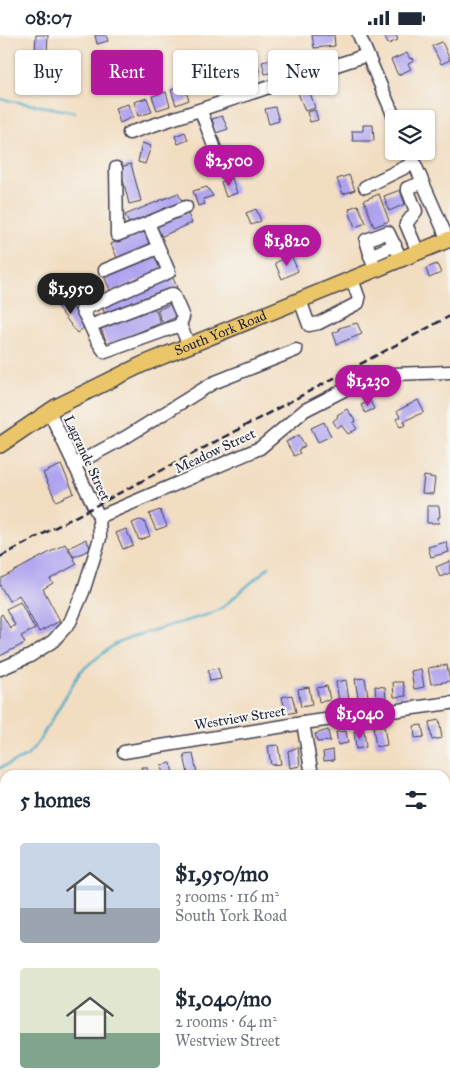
<!DOCTYPE html>
<meta charset="utf-8">
<style>
:root{--surface:#fff;--page:#f2f2f3;--text:#1f2937;--muted:#747a83;--accent:#b5179e}
body{margin:0;font-family:"IM FELL Great Primer",serif;background:var(--page);color:var(--text);height:100vh;display:flex;flex-direction:column;font-size:19px;white-space:nowrap}
*{box-sizing:border-box;margin:0}
p{font-size:16px;color:var(--muted)}
.icon{flex:none;width:28px;height:28px;fill:none;stroke:currentColor;stroke-width:2;stroke-linecap:round;stroke-linejoin:round}
.map{position:relative;flex:1;overflow:hidden}
.panel{position:absolute;left:0px;top:735px;width:450px;height:320px;display:flex;flex-direction:column;background:var(--surface);border-radius:15px 15px 0 0;box-shadow:0 1px 4px #0004}
.panel>*{flex:none}
.banner{position:absolute;left:15px;top:15px;width:420px;height:45px;display:flex;gap:10px}
.controls{position:absolute;left:385px;top:75px;display:grid;gap:10px}
.controls a{display:grid;place-items:center;width:50px;height:50px;border-radius:5px;background:var(--surface);box-shadow:0 1px 4px #0004;font-size:25px}
.price{position:absolute;translate:-50% -42px;padding:0 11px;border-radius:18px;background:var(--accent);color:#fff;font-size:16px;line-height:32px;filter:drop-shadow(0 1px 2px #0008)}
.price::after{content:'';position:absolute;left:50%;top:30px;width:15px;height:11px;margin-left:-8px;background:inherit;clip-path:polygon(0 0,100% 0,50% 100%)}
.price.current{background:#222;color:#fff}
ul{padding:0;list-style:none}
li{display:flex;align-items:center;gap:15px;height:125px;padding:0 20px}
li span{display:grid;place-items:center;flex:none;width:140px;height:100px;border-radius:5px;color:#555}
li>.icon{margin-inline-start:auto}
span .icon{width:60px;height:60px;fill:#fffc;stroke-width:1}
li b{font-size:21px}
h2{display:flex;justify-content:space-between;align-items:center;height:60px;padding:0 20px;font-size:21px}
.tag{padding:0 18px;border-radius:5px;background:var(--surface);box-shadow:0 1px 4px #0004;font-size:18px;line-height:45px}
.tag.current{background:var(--accent);color:#fff}
.status{display:flex;justify-content:space-between;align-items:center;height:35px;padding:0 25px;background:var(--surface);direction:ltr}
.status svg{height:14px;fill:currentColor}
.map>svg:first-child{display:block}
.lines{fill:none;stroke-linecap:round;stroke-linejoin:round}
.stream{stroke:#45aac4;stroke-width:2.5}
.building{fill:#afa3ef}
.minor-casing{stroke:#413e4f;stroke-width:15}
.major-casing{stroke:#413e4f;stroke-width:18}
.minor{stroke:#fff;stroke-width:12}
.major{stroke:#ebc669;stroke-width:15}
.rail{stroke:#22223b;stroke-width:2.5;stroke-dasharray:8 4;stroke-linecap:butt}
.labels{text-anchor:middle;dominant-baseline:central;stroke-width:4;stroke-linejoin:round;paint-order:stroke}
.street-label{font-size:14px;fill:#22223b;stroke:#f6f6f2}
</style>
<div class="status"><b>08:07</b><svg viewBox="0 0 49 12"><path d="M0 12V9h3v3zM5 12V6h3v6zM10 12V3h3v9zM15 12V0h3v12zM26 1h20v11H26zM47 4h2v5h-2z"/></svg></div>
<div class="map">
<svg width="450" height="1055" viewBox="0 0 450 1055">
<rect width="100%" height="100%" fill="#f6f6f2"/>
<filter id="ink" filterUnits="userSpaceOnUse"><feTurbulence type="fractalNoise" baseFrequency=".02" numOctaves="2"/><feDisplacementMap in="SourceGraphic" scale="10" xChannelSelector="R" yChannelSelector="G"/><feConvolveMatrix kernelMatrix="1 2 1 2 8 2 1 2 1" color-interpolation-filters="sRGB"/></filter>
<filter id="wash" filterUnits="userSpaceOnUse"><feTurbulence type="fractalNoise" baseFrequency=".0096" numOctaves="4" result="noise"/><feDisplacementMap in="SourceGraphic" scale="20" xChannelSelector="R" yChannelSelector="G"/><feGaussianBlur stdDeviation="1.12" result="paint"/><feColorMatrix in="noise" values="0 0 0 0 0 0 0 0 0 0 0 0 0 0 0 0 0 1.4 0 .05"/><feComposite in="paint" operator="in"/></filter>
<g filter="url(#wash)">
<rect width="100%" height="100%" fill="#f2ddc1"/>
<g class="lines">
<!-- stream -->
<g class="stream">
<path d="M0,64L74,77"/>
<path d="M0,733L27,721L38,708L80,637L93,626L114,610L137,600L210,579L223,572L269,532"/>
</g>
</g>
<g id="blocks">
<!-- building -->
<g class="building">
<path d="M36,0H48L47,18L35,17Z"/>
<path d="M95,0H106L108,6L97,9Z"/>
<path d="M312,0H334L335,11L314,13Z"/>
<path d="M384,0H396L398,5L388,9Z"/>
<path d="M442,7L450,25L441,29L432,11Z"/>
<path d="M407,18L410,24L413,23L414,26L408,29L411,34L398,40L391,25Z"/>
<path d="M286,21L290,23L292,32L282,34L279,23Z"/>
<path d="M56,23L70,24L69,36L55,35Z"/>
<path d="M257,25L260,40L249,42L245,28Z"/>
<path d="M270,25V27L273,26L276,36L265,39L262,27Z"/>
<path d="M184,51L189,65L176,70L171,55Z"/>
<path d="M308,51L315,73L305,76L297,55Z"/>
<path d="M166,57L170,71L157,75L152,61Z"/>
<path d="M147,63L152,77L138,81L134,67Z"/>
<path d="M128,69L133,82L120,88L115,73Z"/>
<path d="M275,72L279,86L269,89L265,74Z"/>
<path d="M315,75L318,85L310,87L307,77Z"/>
<path d="M222,81L228,94L216,98L212,84Z"/>
<path d="M363,90H373L374,106H353L352,96H363Z"/>
<path d="M185,97L188,105L178,109L175,101Z"/>
<path d="M142,108L151,111L145,129L138,127Z"/>
<path d="M131,129L141,166L129,169L120,132Z"/>
<path d="M349,140L355,155L343,159L337,144Z"/>
<path d="M232,143L237,158L226,162L221,147Z"/>
<path d="M207,152L213,161L203,164L205,169L198,171L193,156Z"/>
<path d="M400,155L405,169L389,176L384,161Z"/>
<path d="M178,158L183,169L130,191L125,180Z"/>
<path d="M379,159L389,186L374,192L364,165Z"/>
<path d="M358,170L366,188L355,192L349,176L350,173Z"/>
<path d="M256,174L261,186L251,190L246,178Z"/>
<path d="M187,177L192,188L160,202L155,190Z"/>
<path d="M146,194L153,210L118,225L111,209Z"/>
<path d="M157,218L164,235L111,257L104,241Z"/>
<path d="M291,220L298,236L282,244L275,228Z"/>
<path d="M437,229L441,238L429,243L426,233Z"/>
<path d="M172,241L177,252L106,282L102,271Z"/>
<path d="M66,263L86,291L77,298L56,270Z"/>
<path d="M174,268L179,281L163,288L157,275Z"/>
<path d="M154,272L161,288L108,310L101,294Z"/>
<path d="M357,288L362,299L337,309L333,298L340,295L339,293Z"/>
<path d="M418,365L424,377L404,386L406,390L400,392L396,384L400,382L397,376Z"/>
<path d="M370,366L374,374L365,378L361,370Z"/>
<path d="M347,374L356,387L353,388L357,394L348,399L341,390L337,393L333,386L338,382L337,380Z"/>
<path d="M324,387L331,401L318,407L311,393Z"/>
<path d="M299,400L305,411L298,415L300,418L294,421L286,407Z"/>
<path d="M61,430L74,458L56,466L43,438Z"/>
<path d="M424,441L435,443L433,459L422,458Z"/>
<path d="M427,471H439L440,482H438L439,488H427Z"/>
<path d="M160,475L167,491L156,495L149,479Z"/>
<path d="M139,485L144,486L150,501L139,505L132,488Z"/>
<path d="M126,494L133,510L123,514L116,498Z"/>
<path d="M86,504L91,514L74,522L69,513Z"/>
<path d="M446,507L449,517L431,522L428,512Z"/>
<path d="M65,509L77,529L50,544L53,548L43,554L60,586L39,597L19,560L9,566L0,550V544Z"/>
<path d="M450,526V538L440,542L436,532Z"/>
<path d="M20,567L35,594L21,601L25,608L0,621V581L2,579L10,593L15,590L6,574Z"/>
<path d="M447,630L450,646L431,649L428,633Z"/>
<path d="M218,633L221,644L210,646L208,635Z"/>
<path d="M421,634L424,652L414,654L411,636Z"/>
<path d="M365,643L368,661L358,663L355,644Z"/>
<path d="M346,645L349,665L339,666L336,647Z"/>
<path d="M393,647H403L406,661L394,662Z"/>
<path d="M327,651L330,665L319,667L317,653Z"/>
<path d="M375,651L385,652L386,664L376,665Z"/>
<path d="M309,652L312,670L301,672L298,654Z"/>
<path d="M292,660L296,677L286,679L282,662Z"/>
<path d="M439,685L442,703L432,705L429,687Z"/>
<path d="M422,690L424,702L415,703L414,691Z"/>
<path d="M384,691L387,710L376,712L373,692Z"/>
<path d="M328,695L330,706L317,707L315,699Z"/>
<path d="M346,696L348,708L338,710L336,697Z"/>
<path d="M364,696L366,712L356,714L354,697Z"/>
<path d="M278,710L281,729L271,730L268,711Z"/>
<path d="M298,712L300,731L290,733L288,716Z"/>
<path d="M333,715L334,725L324,726L323,717Z"/>
<path d="M193,719L197,738L188,739L184,720Z"/>
<path d="M171,728L173,740H163L161,730Z"/>
<path d="M141,732H147L148,740H138L137,736L142,735Z"/>
<path d="M449,807L450,825L445,828V808Z"/>
<path d="M22,1050H37L35,1052L37,1055H19L18,1053Z"/>
</g>
</g>
</g>
<g filter="url(#ink)">
<use href="#blocks" fill-opacity="0" stroke="#413e4f" stroke-width="1"/>
<g class="lines">
<!-- minor casing -->
<g class="minor-casing">
<g id="minor">
<path d="M359,0L395,84"/>
<path d="M201,76L223,136L246,128"/>
<path d="M129,98L367,20"/>
<path d="M409,116L448,205"/>
<path d="M116,133L117,200L148,188L169,237L82,275C91,289 94,304 105,317L180,290L189,310"/>
<path d="M365,152L414,128"/>
<path d="M148,188L186,172"/>
<path d="M418,217L406,189L416,176L407,153L422,148"/>
<path d="M370,221L395,210"/>
<path d="M105,235L158,213"/>
<path d="M375,235L366,205L388,197L401,224"/>
<path d="M300,265L309,290L319,288L358,268L359,264L352,244"/>
<path d="M92,290L173,259L183,282L180,290"/>
<path d="M74,430L126,402L213,348L296,315"/>
<path d="M99,482L260,413L305,375L354,350L394,339L450,337"/>
<path d="M0,634L30,621L53,606L70,587L83,557L100,503L99,482L49,376"/>
<path d="M303,688L312,740"/>
<path d="M124,717L303,688L450,668"/>
<path d="M445,794L450,793"/>
<path d="M445,920L450,919"/>
<path d="M0,927L5,923"/>
<path d="M61,1054V1055"/>
<path d="M147,1055L153,1050"/>
</g>
</g>
<!-- major casing -->
<g class="major-casing">
<g id="major">
<path id="s1" d="M0,410L56,372L141,330L450,204"/>
</g>
</g>
<!-- minor -->
<use href="#minor" class="minor"/>
<!-- major -->
<use href="#major" class="major"/>
<!-- rail -->
<path class="rail" d="M0,522L450,281"/>
</g>
</g>
<g class="labels">
<!-- street labels -->
<g class="street-label">
<text stroke="none"><textPath href="#s1" startOffset="248">South York Road</textPath></text>
<text transform="translate(215 416) rotate(-25)">Meadow Street</text>
<text transform="translate(87 423) rotate(65)">Lagrande Street</text>
<text transform="translate(240 683) rotate(-9)">Westview Street</text>
</g>
</g>
</svg>
<div class="controls">
<a><svg class="icon" aria-label="layers" viewBox="0 0 24 24"><path d="M12 4l9 5-9 5-9-5zM3 14l9 5 9-5"/></svg></a>
</div>
<b class="price" style="left:229px;top:152px">$2,500</b>
<b class="price" style="left:287px;top:232px">$1,820</b>
<b class="price current" style="left:71px;top:280px">$1,950</b>
<b class="price" style="left:368px;top:372px">$1,230</b>
<b class="price" style="left:360px;top:705px">$1,040</b>
<div class="banner">
<a class="tag">Buy</a>
<a class="tag current">Rent</a>
<a class="tag">Filters</a>
<a class="tag">New</a>
</div>
<section class="panel">
<h2>5 homes<svg class="icon" aria-label="filters" viewBox="0 0 24 24"><path d="M4 7h16M4 17h16"/><circle cx="9" cy="7" r="2"/><circle cx="15" cy="17" r="2"/></svg></h2>
<ul>
<li><span style="background:linear-gradient(#c9d6e8 65%,#9aa5b1 0)"><svg class="icon" aria-label="home" viewBox="0 0 24 24"><path d="M3 11l9-7 9 7M6 9v11h12V9"/></svg></span><div><b>$1,950/mo</b><p>3 rooms · 116 m²</p><p>South York Road</p></div></li>
<li><span style="background:linear-gradient(#dfe7d0 65%,#7fa58c 0)"><svg class="icon" aria-label="home" viewBox="0 0 24 24"><path d="M3 11l9-7 9 7M6 9v11h12V9"/></svg></span><div><b>$1,040/mo</b><p>2 rooms · 64 m²</p><p>Westview Street</p></div></li>
</ul>
</section>
</div>
